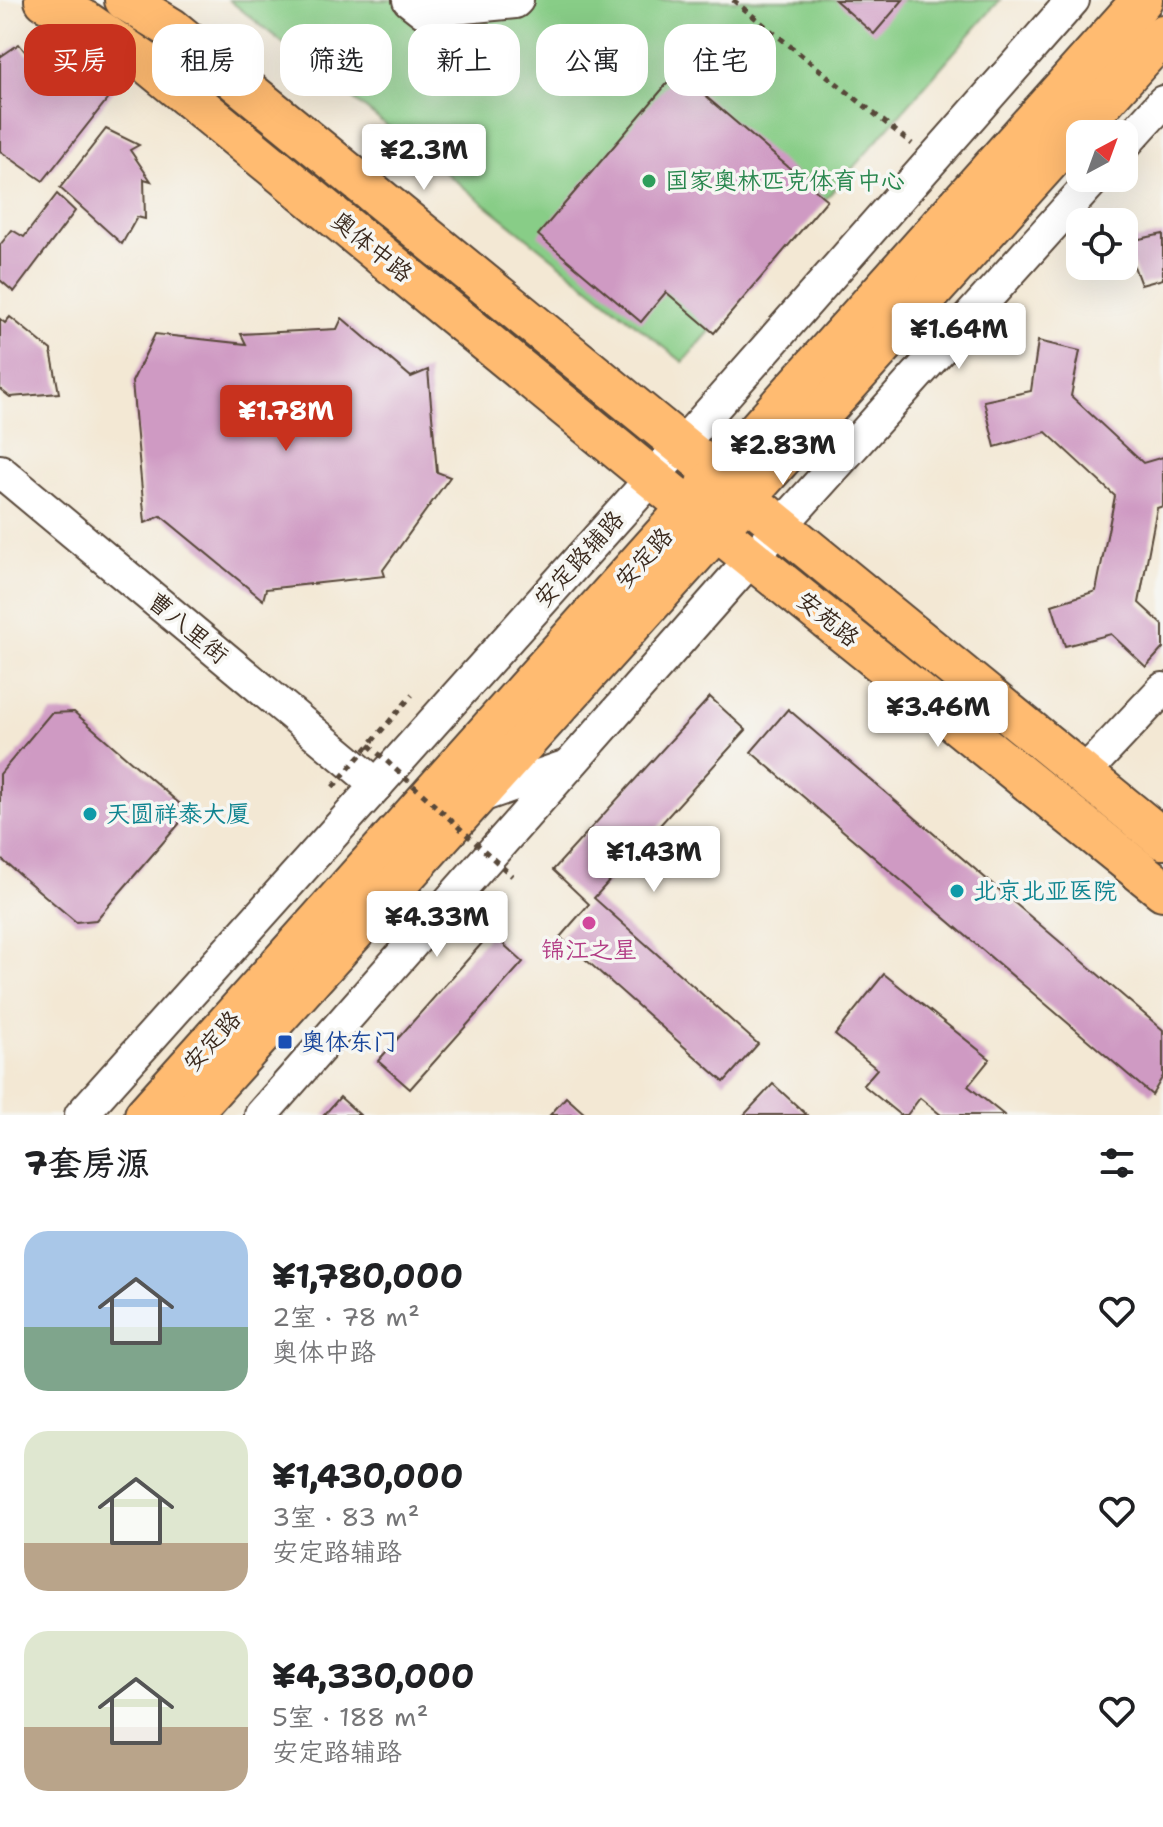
<!DOCTYPE html>
<html lang="zh">
<meta charset="utf-8">
<style>
:root{--surface:#fff;--page:#f6f6f6;--text:#202124;--muted:#757577;--accent:#c8321e}
body{margin:0;font-family:"Shantell Sans","LXGW WenKai TC",sans-serif;background:var(--page);color:var(--text);height:100vh;display:flex;flex-direction:column;font-size:30px;white-space:nowrap}
*{box-sizing:border-box;margin:0}
p{font-size:26px;color:var(--muted)}
.icon{flex:none;width:44px;height:44px;fill:none;stroke:currentColor;stroke-width:2;stroke-linecap:round;stroke-linejoin:round}
.map{position:relative;height:1115px;overflow:hidden}
.sheet{display:flex;flex-direction:column;background:var(--surface);flex:1}
.sheet>*{flex:none}
.top-card{position:absolute;left:24px;top:24px;width:1116px;height:72px;display:flex;gap:16px}
.needle{width:52px;rotate:41deg}
.tools{position:absolute;left:1066px;top:120px;display:grid;gap:16px}
.tools a{display:grid;place-items:center;width:72px;height:72px;border-radius:16px;background:var(--surface);box-shadow:0 8px 32px #0002;font-size:40px}
.price{position:absolute;translate:-50% -68px;padding:0 18px;border-radius:8px;background:#fff;color:#222;font-size:26px;line-height:52px;filter:drop-shadow(0 2px 4px #0008)}
.price::after{content:'';position:absolute;left:50%;top:48px;width:24px;height:18px;margin-left:-12px;background:inherit;clip-path:polygon(0 0,100% 0,50% 100%)}
.price.selected{background:var(--accent);color:#fff}
ul{padding:0;list-style:none}
li{display:flex;align-items:center;gap:24px;height:200px;padding:0 24px}
li span{display:grid;place-items:center;flex:none;width:224px;height:160px;border-radius:24px;color:#555}
li>.icon{margin-inline-start:auto}
span .icon{width:96px;height:96px;fill:#fffc;stroke-width:1}
li b{font-size:34px}
h2{display:flex;justify-content:space-between;align-items:center;height:96px;padding:0 24px;font-size:34px}
.chip{padding:0 28px;border-radius:24px;background:var(--surface);box-shadow:0 8px 32px #0002;font-size:28px;line-height:72px}
.chip.selected{background:var(--accent);color:#fff}
.map>svg:first-child{display:block}
.green{fill:#88cd87;stroke:#627c52;stroke-width:2}
.building{fill:#cf9ac3}
.lines{fill:none;stroke-linecap:round;stroke-linejoin:round}
.minor-casing{stroke:#574639;stroke-width:36}
.major-casing{stroke:#574639;stroke-width:44}
.path{stroke:#574639;stroke-width:5;stroke-dasharray:6 6;stroke-linecap:butt}
.minor{stroke:#fff;stroke-width:32}
.major{stroke:#ffbb71;stroke-width:40}
.path-bridge{stroke:#574639;stroke-width:5;stroke-dasharray:6 6;stroke-linecap:butt}
.leisure-dot{fill:#2e9e5b;stroke:#f6f6f2;stroke-width:3}
.culture-dot{fill:#0f9aa8;stroke:#f6f6f2;stroke-width:3}
.hotel-dot{fill:#d1479c;stroke:#f6f6f2;stroke-width:3}
.transit-dot{fill:#1a4fb4;stroke:#f6f6f2;stroke-width:3}
.labels{text-anchor:middle;dominant-baseline:central;stroke-width:7;stroke-linejoin:round;paint-order:stroke}
.leisure-label{font-size:24px;fill:#27864d;stroke:#f6f6f2;text-anchor:start}
.street-label{font-size:24px;fill:#3b2a1e;stroke:#f6f6f2}
.culture-label{font-size:24px;fill:#0d838f;stroke:#f6f6f2;text-anchor:start}
.hotel-label{font-size:24px;fill:#b23c85;stroke:#f6f6f2}
.transit-label{font-size:24px;fill:#164399;stroke:#f6f6f2;text-anchor:start}
</style>
<div class="map">
<svg width="1163" height="1115" viewBox="0 0 1163 1115">
<rect width="100%" height="100%" fill="#f6f6f2"/>
<filter id="ink" filterUnits="userSpaceOnUse"><feTurbulence type="fractalNoise" baseFrequency=".0125" numOctaves="2"/><feDisplacementMap in="SourceGraphic" scale="16" xChannelSelector="R" yChannelSelector="G"/><feConvolveMatrix kernelMatrix="1 2 1 2 8 2 1 2 1" color-interpolation-filters="sRGB"/></filter>
<filter id="wash" filterUnits="userSpaceOnUse"><feTurbulence type="fractalNoise" baseFrequency=".006" numOctaves="4" result="noise"/><feDisplacementMap in="SourceGraphic" scale="32" xChannelSelector="R" yChannelSelector="G"/><feGaussianBlur stdDeviation="1.8" result="paint"/><feColorMatrix in="noise" values="0 0 0 0 0 0 0 0 0 0 0 0 0 0 0 0 0 1.4 0 .05"/><feComposite in="paint" operator="in"/></filter>
<g filter="url(#wash)">
<rect width="100%" height="100%" fill="#f3e8d4"/>
<!-- green -->
<path class="green" d="M229,0H1000L683,362Z"/>
<g id="blocks">
<!-- building -->
<g class="building">
<path d="M835,0H903L874,34Z"/>
<path d="M19,44L27,54L72,55L73,65L117,87L43,181L0,151V57Z"/>
<path d="M677,72L827,200L714,333L666,292L641,322L538,235Z"/>
<path d="M106,129L139,145L130,150L151,181L144,179L145,219L137,217L122,244L60,188Z"/>
<path d="M57,194L75,211L14,292L0,280V245L12,230L24,237Z"/>
<path d="M1163,234V279L1141,285L1125,242Z"/>
<path d="M10,317L51,350L59,393L10,397L0,389V319L5,323Z"/>
<path d="M342,318L411,377L428,370L437,472L450,477L383,570L385,576L266,589L263,600L161,516L145,523L132,382L155,334L246,344L241,334L337,329Z"/>
<path d="M1038,341L1080,351L1071,396L1143,463L1163,457V506L1157,508L1139,603L1163,625V648L1146,667L1111,634L1065,646L1052,605L1096,591L1115,496L1046,432L995,447L984,401L1031,391Z"/>
<path d="M710,697L746,730L594,898L758,1044L724,1082L560,937L589,904L553,870Z"/>
<path d="M788,709L1163,1030V1076L1152,1095L751,752Z"/>
<path d="M74,712L180,804L179,824L96,920L76,922L0,858V774L51,713Z"/>
<path d="M491,933L523,962L410,1089L378,1061Z"/>
<path d="M884,974L990,1059L968,1086L1004,1115H941L920,1098L907,1115H900L863,1085L877,1069L835,1035Z"/>
<path d="M773,1084L807,1115H744Z"/>
<path d="M340,1097L360,1115H324Z"/>
<path d="M566,1097L586,1115H550Z"/>
</g>
</g>
</g>
<g filter="url(#ink)">
<use href="#blocks" fill-opacity="0" stroke="#574639" stroke-width="2"/>
<g class="lines">
<!-- minor casing -->
<g class="minor-casing">
<g id="minor">
<path d="M409,0L423,11L515,2L517,0"/>
<path d="M1124,145L1163,102"/>
<path d="M0,471L377,785"/>
<path d="M1083,774L1163,689"/>
<path d="M475,798L567,766"/>
<path d="M81,1115L652,478L1073,0"/>
<path d="M261,1115L752,558L1095,178"/>
</g>
</g>
<!-- major casing -->
<g class="major-casing">
<g id="major">
<path d="M45,0L88,23L148,64L689,508L1163,890"/>
<path d="M125,0L171,28L1163,839"/>
<path d="M145,1115L1142,0"/>
<path d="M189,1115L1163,35"/>
</g>
</g>
<!-- path -->
<path class="path" d="M733,0L912,144"/>
<!-- minor -->
<use href="#minor" class="minor"/>
<!-- major -->
<use href="#major" class="major"/>
<!-- path-bridge -->
<g class="path-bridge">
<path d="M369,745L512,876"/>
<path d="M333,787L412,695"/>
</g>
</g>
</g>
<!-- markers -->
<circle class="leisure-dot" cx="649" cy="181" r="8"/>
<g class="culture-dot">
<circle cx="90" cy="814" r="8"/>
<circle cx="957" cy="891" r="8"/>
</g>
<circle class="hotel-dot" cx="589" cy="923" r="8"/>
<rect class="transit-dot" x="277" y="1034" width="16" height="16" rx="4"/>
<g class="labels">
<!-- leisure labels -->
<g class="leisure-label">
<text x="665" y="181">国家奥林匹克体育中心</text>
</g>
<!-- street labels -->
<g class="street-label">
<text transform="translate(372 247) rotate(39)">奥体中路</text>
<text transform="translate(644 558) rotate(-48)">安定路</text>
<text transform="translate(579 559) rotate(-48)">安定路辅路</text>
<text transform="translate(828 619) rotate(39)">安苑路</text>
<text transform="translate(188 628) rotate(40)">曹八里街</text>
<text transform="translate(212 1041) rotate(-48)">安定路</text>
</g>
<!-- culture labels -->
<g class="culture-label">
<text x="106" y="814">天圆祥泰大厦</text>
<text x="973" y="891">北京北亚医院</text>
</g>
<!-- hotel labels -->
<g class="hotel-label">
<text x="589" y="950">锦江之星</text>
</g>
<!-- transit labels -->
<g class="transit-label">
<text x="301" y="1042">奥体东门</text>
</g>
</g>
</svg>
<div class="tools">
<a><svg class="needle" viewBox="-14 -14 28 28"><path d="M0-13l5 13h-10z" fill="#e53935"/><path d="M0 13l5-13h-10z" fill="#757577"/></svg></a>
<a><svg class="icon" aria-label="locate" viewBox="0 0 24 24"><circle cx="12" cy="12" r="6"/><path d="M12 2v4M12 18v4M2 12h4M18 12h4"/></svg></a>
</div>
<b class="price" style="left:424px;top:192px">¥2.3M</b>
<b class="price" style="left:959px;top:371px">¥1.64M</b>
<b class="price selected" style="left:286px;top:453px">¥1.78M</b>
<b class="price" style="left:783px;top:487px">¥2.83M</b>
<b class="price" style="left:938px;top:749px">¥3.46M</b>
<b class="price" style="left:654px;top:894px">¥1.43M</b>
<b class="price" style="left:437px;top:959px">¥4.33M</b>
<div class="top-card">
<a class="chip selected">买房</a>
<a class="chip">租房</a>
<a class="chip">筛选</a>
<a class="chip">新上</a>
<a class="chip">公寓</a>
<a class="chip">住宅</a>
</div>
</div>
<section class="sheet">
<h2>7套房源<svg class="icon" aria-label="filters" viewBox="0 0 24 24"><path d="M4 7h16M4 17h16"/><circle cx="9" cy="7" r="2"/><circle cx="15" cy="17" r="2"/></svg></h2>
<ul>
<li><span style="background:linear-gradient(#a9c7e8 60%,#7fa58c 0)"><svg class="icon" aria-label="home" viewBox="0 0 24 24"><path d="M3 11l9-7 9 7M6 9v11h12V9"/></svg></span><div><b>¥1,780,000</b><p>2室 · 78 m²</p><p>奥体中路</p></div><svg class="icon" aria-label="heart" viewBox="0 0 24 24"><path d="M12 20l-8-8c-3-5 5-10 8-4 3-6 11-1 8 4z"/></svg></li>
<li><span style="background:linear-gradient(#dfe7d0 70%,#b9a48a 0)"><svg class="icon" aria-label="home" viewBox="0 0 24 24"><path d="M3 11l9-7 9 7M6 9v11h12V9"/></svg></span><div><b>¥1,430,000</b><p>3室 · 83 m²</p><p>安定路辅路</p></div><svg class="icon" aria-label="heart" viewBox="0 0 24 24"><path d="M12 20l-8-8c-3-5 5-10 8-4 3-6 11-1 8 4z"/></svg></li>
<li><span style="background:linear-gradient(#dfe7d0 60%,#b9a48a 0)"><svg class="icon" aria-label="home" viewBox="0 0 24 24"><path d="M3 11l9-7 9 7M6 9v11h12V9"/></svg></span><div><b>¥4,330,000</b><p>5室 · 188 m²</p><p>安定路辅路</p></div><svg class="icon" aria-label="heart" viewBox="0 0 24 24"><path d="M12 20l-8-8c-3-5 5-10 8-4 3-6 11-1 8 4z"/></svg></li>
</ul>
</section>
